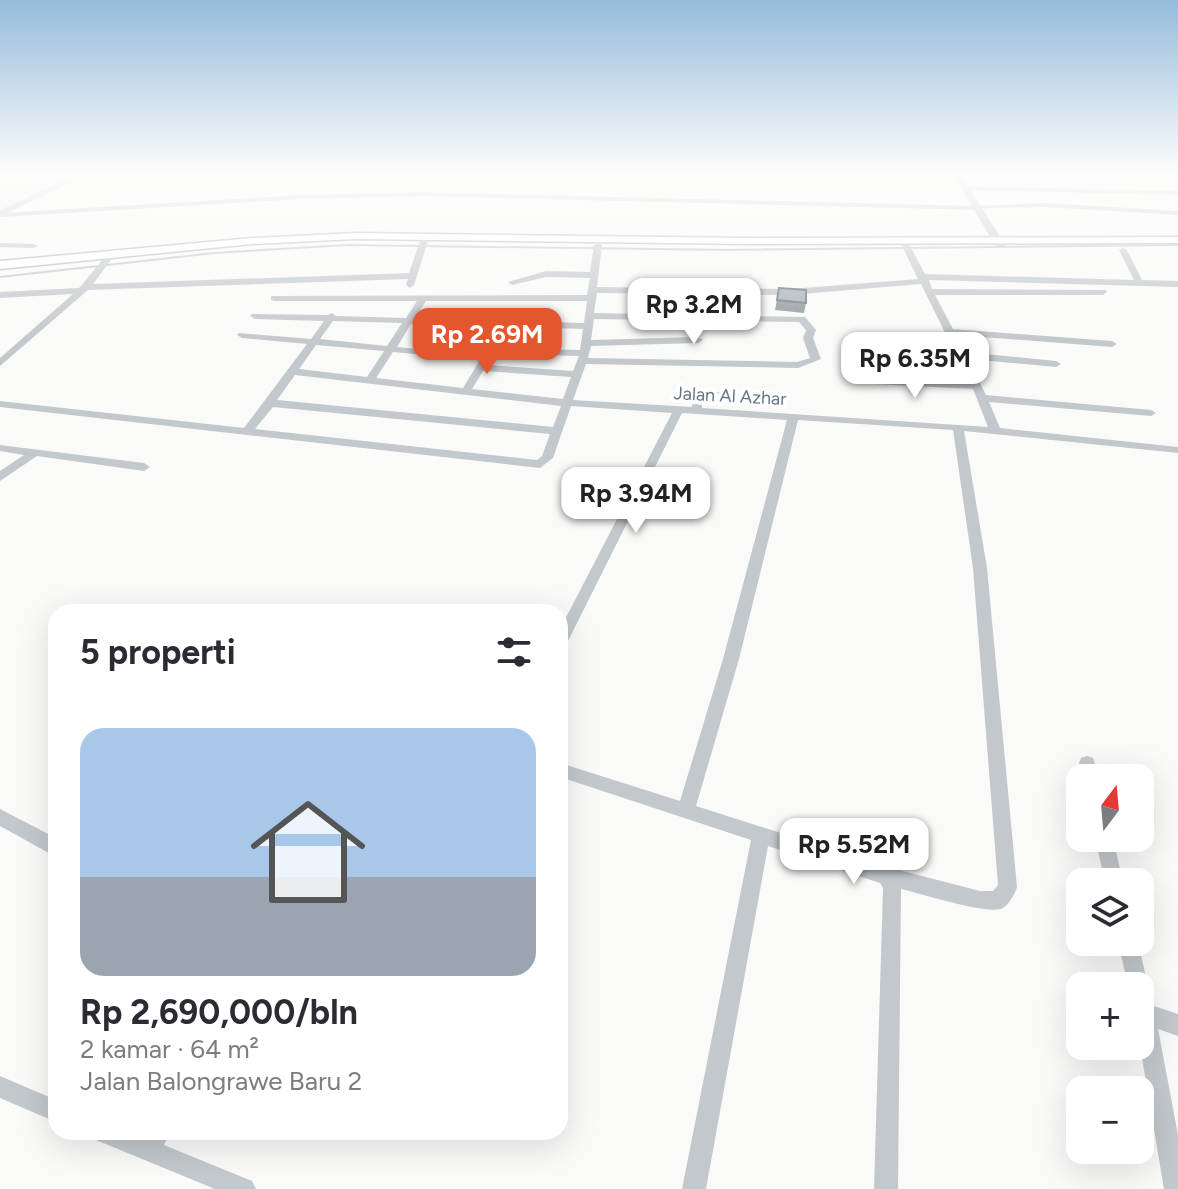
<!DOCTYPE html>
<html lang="id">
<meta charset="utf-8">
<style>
:root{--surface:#fff;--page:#f7f7f7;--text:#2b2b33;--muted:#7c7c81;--accent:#e4572e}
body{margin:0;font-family:Figtree,sans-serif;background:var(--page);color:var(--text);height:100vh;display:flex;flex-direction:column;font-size:30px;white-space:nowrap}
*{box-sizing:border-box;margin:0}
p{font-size:26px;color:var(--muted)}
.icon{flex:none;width:44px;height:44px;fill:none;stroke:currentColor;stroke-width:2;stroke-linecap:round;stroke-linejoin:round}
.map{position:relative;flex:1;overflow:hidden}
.drawer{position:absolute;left:48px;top:604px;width:520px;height:536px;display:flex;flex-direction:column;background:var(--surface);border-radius:24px;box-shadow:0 8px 32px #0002}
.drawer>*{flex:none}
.needle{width:52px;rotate:16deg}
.buttons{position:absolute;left:1066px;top:764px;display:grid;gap:16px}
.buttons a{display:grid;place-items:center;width:88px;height:88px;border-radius:16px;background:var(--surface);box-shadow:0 8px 32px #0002;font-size:40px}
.price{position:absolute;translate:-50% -68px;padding:0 18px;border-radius:16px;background:#fff;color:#222;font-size:26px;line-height:52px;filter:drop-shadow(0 2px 4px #0008)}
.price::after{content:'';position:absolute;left:50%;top:48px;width:24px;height:18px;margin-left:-12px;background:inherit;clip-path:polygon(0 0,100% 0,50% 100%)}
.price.on{background:var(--accent);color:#fff}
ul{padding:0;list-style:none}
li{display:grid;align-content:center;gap:16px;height:424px;padding:0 32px}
li span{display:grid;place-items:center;height:248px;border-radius:24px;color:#555}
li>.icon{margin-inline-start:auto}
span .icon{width:144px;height:144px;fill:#fffc;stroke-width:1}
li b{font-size:34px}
h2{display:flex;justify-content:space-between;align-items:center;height:96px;padding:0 32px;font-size:34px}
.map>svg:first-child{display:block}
.built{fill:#e8e9e9}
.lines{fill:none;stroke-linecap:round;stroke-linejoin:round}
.stream{stroke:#bbc7cb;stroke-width:2}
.secondary-casing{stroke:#b3babf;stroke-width:3}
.minor{fill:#c3c8cc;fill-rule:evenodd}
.tertiary{fill:#c3c8cc;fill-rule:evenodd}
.secondary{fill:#fff;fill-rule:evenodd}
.wall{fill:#929a9f}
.building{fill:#aab3b9;stroke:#777d82;stroke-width:2}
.labels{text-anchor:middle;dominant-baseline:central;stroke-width:8;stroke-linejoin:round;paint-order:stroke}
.far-street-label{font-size:18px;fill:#657683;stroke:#fff}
</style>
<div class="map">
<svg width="1178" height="1189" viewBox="0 0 1178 1189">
<rect width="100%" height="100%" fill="#fafaf8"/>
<!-- built -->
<path class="built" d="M0,175H72L0,209Z"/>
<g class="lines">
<!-- stream -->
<path class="stream" d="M0,277L214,253L347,245L727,250L1178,245"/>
<!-- secondary casing -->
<g class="secondary-casing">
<path id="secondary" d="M356,233L749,238L1178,237V243L749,244L356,239L252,244L0,269V261L252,238Z"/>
</g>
<!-- minor -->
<g class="minor">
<path d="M966,186L1178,191V195L963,190Z"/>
<path d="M422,192L976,206L1045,203L1178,211V215L1045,207L984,208L980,210L422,196L302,199L0,217V213L302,195Z"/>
<path d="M424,239L428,241L414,285L410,288L406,285L408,279L88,290L0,366V358L73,294L0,298V292L79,288L104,258L111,260L93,284L409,273L420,241Z"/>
<path d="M0,243L34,244L38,246L34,248L0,247Z"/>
<path d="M598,243L602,245L597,287L790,289L918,279L902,246L906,244L910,246L925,274L1134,280L1119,250L1123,248L1127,250L1142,280L1178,281V287L929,280L932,289L1106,290L1107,292L1103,295H935L953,329L1112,341L1117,344L1112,347L956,335L965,352L1056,361L1061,364L1056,367L968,359L986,395L1151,410L1156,413L1151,416L989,402L1000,428L1178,447V453L964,431L987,568L1017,887C1015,894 1009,904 1003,908C990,916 919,893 901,889L898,1189H874L883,888L880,883L768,846L706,1189H682L751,840L560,777V763L680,801L723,659L787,420L682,413L565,647L560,649V629L672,413L571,406L553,458L540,468L0,407V401L244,428L307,344L242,338L237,335L239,333L311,339L324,321L255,319L250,316L252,314L328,315L332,313L336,316L406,318L417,301H274L271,300V296L587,295L590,278L546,277L512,285L508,282L546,271L590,272L594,245ZM921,284L970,383L855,377L850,380L855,383L973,389L988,427L702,408V398L726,397V393L722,392L693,393L692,407L573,400L586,364L798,368L821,359L813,338L816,330L805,317L594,313L597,293L790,295ZM426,301H587L584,323L415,318ZM594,319L799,322L806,330L803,338L810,358L797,362L588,358L591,346L698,343L703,340L698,337L591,340ZM333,321L402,323L387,346L320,339ZM411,324L488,326L482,355L397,347ZM497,326L583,329L580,350L493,348ZM316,345L384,351L367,377L299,369ZM393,352L480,360L463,388L376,378ZM492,354L579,356L573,371L487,365ZM483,371L571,377L563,399L472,389ZM295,375L561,406L553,427L277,400ZM273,407L550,434L542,456L537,460L255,429ZM798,420L953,430L973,568L998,885L993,891H980L887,867L696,806L739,659Z"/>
<path d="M0,445L144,463L150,467L144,471L37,456L0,481V471L24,455L0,451Z"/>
<path d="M1087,756L1093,758L1100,778H1082L1079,763L1081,758Z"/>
<path d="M0,809L56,838V857L0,826Z"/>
<path d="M1095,838H1113L1123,882H1105Z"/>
<path d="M1118,942H1138L1148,986L1145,993L1140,995V986H1128Z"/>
<path d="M1145,1003L1178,1014V1036L1158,1029L1178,1135V1189H1164L1140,1046V1006Z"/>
<path d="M0,1076L56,1100V1122L0,1098Z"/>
<path d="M92,1132H133L142,1136L145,1132H170L164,1145L252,1181L256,1189H215L96,1140Z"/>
</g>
<!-- tertiary -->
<g class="tertiary">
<path d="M74,175H85L0,217V210Z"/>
<path d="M953,175H961L1006,246L1005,248H997Z"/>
</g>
<!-- secondary -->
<use href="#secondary" class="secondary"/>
</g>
<!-- wall -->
<path class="wall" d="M779,288L806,303L804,313L775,310Z"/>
<!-- building -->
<path class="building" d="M779,288L806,290V303L777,300Z"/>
<!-- sky -->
<linearGradient id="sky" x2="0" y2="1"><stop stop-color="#96bcdc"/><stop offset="0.51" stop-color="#fdfdfc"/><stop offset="1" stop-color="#fdfdfc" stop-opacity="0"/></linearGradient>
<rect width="1178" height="341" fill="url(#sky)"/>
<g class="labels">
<!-- far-street labels -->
<g class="far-street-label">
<text transform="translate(730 396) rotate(3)">Jalan Al Azhar</text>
</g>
</g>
</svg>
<div class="buttons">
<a><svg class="needle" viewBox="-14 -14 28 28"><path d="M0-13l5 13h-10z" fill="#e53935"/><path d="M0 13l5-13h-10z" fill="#7c7c81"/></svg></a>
<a><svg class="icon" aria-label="layers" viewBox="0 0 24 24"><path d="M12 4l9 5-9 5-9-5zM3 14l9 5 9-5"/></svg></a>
<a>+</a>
<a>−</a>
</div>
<b class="price" style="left:694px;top:346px">Rp 3.2M</b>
<b class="price on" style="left:487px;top:376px">Rp 2.69M</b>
<b class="price" style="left:915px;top:400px">Rp 6.35M</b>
<b class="price" style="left:636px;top:535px">Rp 3.94M</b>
<b class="price" style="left:854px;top:886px">Rp 5.52M</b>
<section class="drawer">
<h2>5 properti<svg class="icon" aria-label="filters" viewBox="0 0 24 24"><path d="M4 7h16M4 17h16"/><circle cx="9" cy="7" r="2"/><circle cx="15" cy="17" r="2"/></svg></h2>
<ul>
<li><span style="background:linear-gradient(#a9c7e8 60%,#9aa5b1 0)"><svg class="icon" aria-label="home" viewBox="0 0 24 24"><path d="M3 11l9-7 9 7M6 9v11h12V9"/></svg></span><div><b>Rp 2,690,000/bln</b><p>2 kamar · 64 m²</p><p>Jalan Balongrawe Baru 2</p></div></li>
</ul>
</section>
</div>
